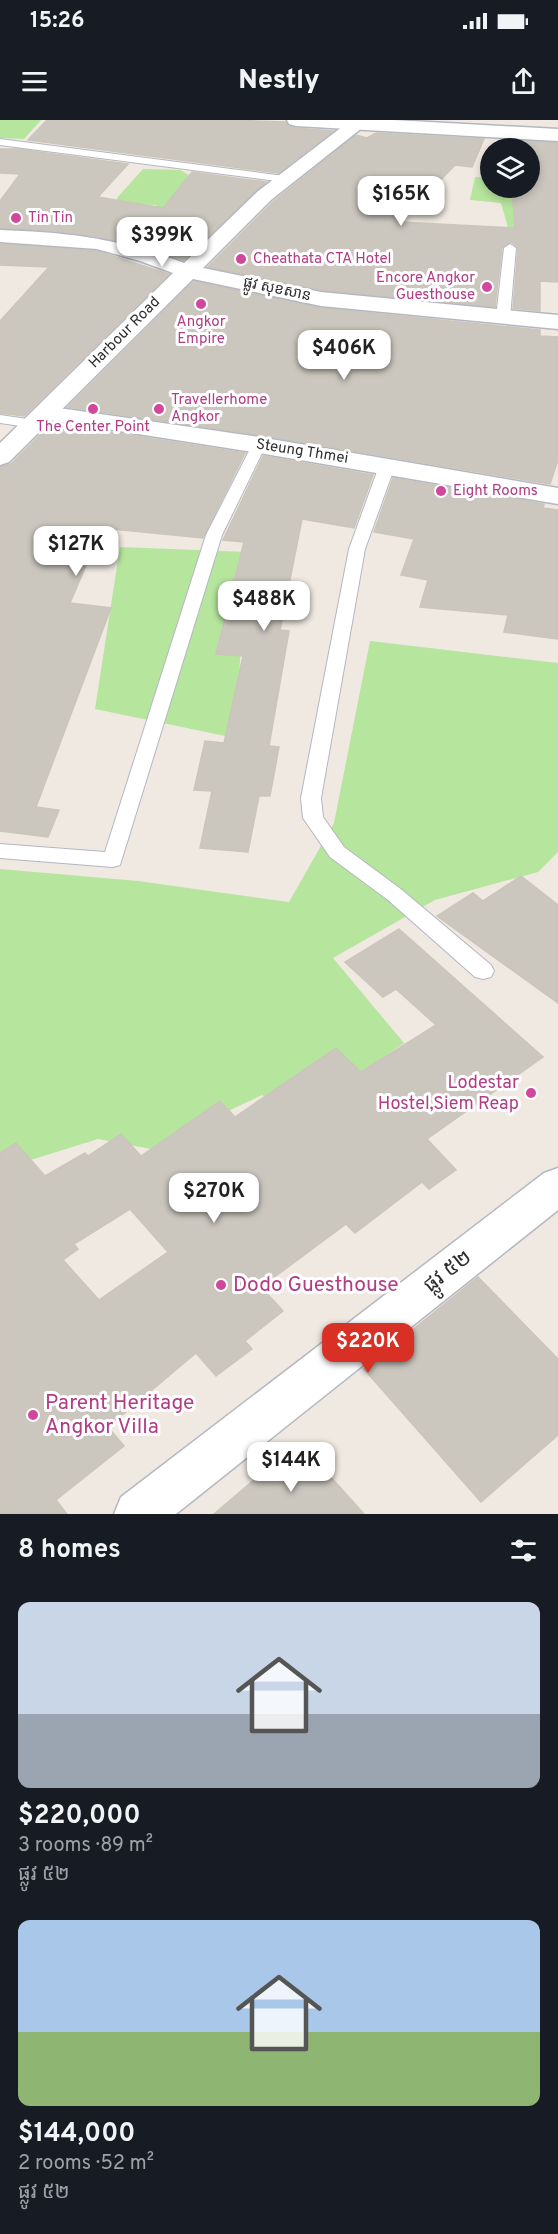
<!DOCTYPE html>
<meta charset="utf-8">
<style>
:root{--surface:#171b24;--page:#242831;--text:#f1f3f6;--muted:#9ea1a6;--accent:#d93025}
body{margin:0;font-family:Overpass,"Noto Sans Khmer",sans-serif;background:var(--page);color:var(--text);height:100vh;display:flex;flex-direction:column;font-size:22px;white-space:nowrap}
*{box-sizing:border-box;margin:0}
p{font-size:20px;color:var(--muted)}
.icon{flex:none;width:33px;height:33px;fill:none;stroke:currentColor;stroke-width:2;stroke-linecap:round;stroke-linejoin:round}
.map{position:relative;height:1394px;overflow:hidden}
.panel{display:flex;flex-direction:column;background:var(--surface);flex:1}
.panel>*{flex:none}
.controls{position:absolute;left:480px;top:18px;display:grid;gap:12px}
.controls a{display:grid;place-items:center;width:60px;height:60px;border-radius:50%;background:var(--surface);box-shadow:0 3px 9px #0003;font-size:30px}
.price{position:absolute;translate:-50% -51px;padding:0 14px;border-radius:12px;background:#fff;color:#222;font-size:20px;line-height:39px;filter:drop-shadow(0 2px 3px #0008)}
.price::after{content:'';position:absolute;left:50%;top:36px;width:18px;height:14px;margin-left:-9px;background:inherit;clip-path:polygon(0 0,100% 0,50% 100%)}
.price.on{background:var(--accent);color:#fff}
ul{padding:0;list-style:none}
li{display:grid;align-content:center;gap:12px;height:318px;padding:0 18px}
li span{display:grid;place-items:center;height:186px;border-radius:12px;color:#555}
li>.icon{margin-inline-start:auto}
span .icon{width:108px;height:108px;fill:#fffc;stroke-width:1}
li b{font-size:26px}
h2{display:flex;justify-content:space-between;align-items:center;height:72px;padding:0 18px;font-size:26px}
.status{display:flex;justify-content:space-between;align-items:center;height:42px;padding:0 30px;background:var(--surface);direction:ltr}
.status svg{height:16px;fill:currentColor}
header{display:flex;justify-content:space-between;align-items:center;height:78px;padding:0 18px;background:var(--surface);font-size:27px;font-weight:800}
.map>svg:first-child{display:block}
.green{fill:#b6e59e}
.building{fill:#cbc7bf;stroke:#cbc5ba;stroke-width:1.5;fill-rule:evenodd}
.lines{fill:none;stroke-linecap:round;stroke-linejoin:round}
.lane-casing{stroke:#b4b7c1;stroke-width:2}
.street-casing{stroke:#b4b7c1;stroke-width:3}
.secondary-casing{stroke:#b4b7c1;stroke-width:3}
.lane{fill:#fff;fill-rule:evenodd}
.street{fill:#fff;fill-rule:evenodd}
.secondary{fill:#fff;fill-rule:evenodd}
.hotel-dot{fill:#d1479c;stroke:#fff;stroke-width:2}
.labels{text-anchor:middle;dominant-baseline:central;stroke-width:6;stroke-linejoin:round;paint-order:stroke}
.far-hotel-label{font-size:15px;fill:#b23c85;stroke:#fff;text-anchor:start}
.far-street-label{font-size:15px;fill:#2e2e2e;stroke:#fff}
.hotel-label{font-size:18px;fill:#b23c85;stroke:#fff;text-anchor:end}
.near-street-label{font-size:21px;fill:#2e2e2e;stroke:#fff}
.near-hotel-label{font-size:21px;fill:#b23c85;stroke:#fff;text-anchor:start}
</style>
<div class="status"><b>15:26</b><svg viewBox="0 0 49 12"><path d="M0 12V9h3v3zM5 12V6h3v6zM10 12V3h3v9zM15 12V0h3v12zM26 1h20v11H26zM47 4h2v5h-2z"/></svg></div>
<header><svg class="icon" aria-label="menu" viewBox="0 0 24 24"><path d="M4 6h16M4 12h16M4 18h16"/></svg>Nestly<svg class="icon" aria-label="share" viewBox="0 0 24 24"><path d="M12 15V3M7 8l5-5 5 5M5 13v7h14v-7"/></svg></header>
<div class="map">
<svg width="558" height="1394" viewBox="0 0 558 1394">
<rect width="100%" height="100%" fill="#efe9e1"/>
<!-- green -->
<g class="green">
<path d="M0,0H41L24,19L0,18Z"/>
<path d="M143,49L180,50L201,62L215,108L216,118L183,142L164,134L110,120L157,85L118,84L117,78Z"/>
<path d="M475,57L490,58V68H530V61L558,62L550,115L509,111L501,83L470,80Z"/>
<path d="M120,427L247,432L235,618L95,589Z"/>
<path d="M370,521L558,543V732L538,752L435,780L333,838L404,923L297,997L262,975L195,1007L178,1034L98,1019L8,1047L0,1053V749L138,761L289,782L334,703Z"/>
</g>
<!-- building -->
<g class="building">
<path d="M47,0H228L286,2L288,6L295,8L333,11L278,53L28,20Z"/>
<path d="M376,13L484,19L472,47L455,45L400,102L515,108L512,68H530V28H510L509,20L558,23V162L540,161V191L513,188L518,128L511,122L502,128L495,187L321,170L208,147L273,82L356,15L367,18Z"/>
<path d="M0,29H17L128,44L98,77L163,88L192,52L266,62L183,140L139,126L94,116L0,108V81L20,54L0,53Z"/>
<path d="M0,124L97,131L169,154L24,296L0,293V201L49,147L0,145Z"/>
<path d="M194,161L321,188L540,210V216L558,217V340L550,364L259,315L68,287Z"/>
<path d="M52,303L245,333L203,418L102,408L70,483L111,488L36,687L59,690L48,717L0,711V347L11,344Z"/>
<path d="M263,336L373,355L354,408L302,399L280,510L289,511L269,626L279,627L270,676H259L248,732L200,728L212,671L194,670L205,621L224,623L243,536L216,534L244,422L223,420Z"/>
<path d="M393,358L544,384L543,388L558,390V519L504,512L508,495L420,487L428,460L401,455L414,419L374,412Z"/>
<path d="M521,756L558,785V883L437,796L473,773L483,781Z"/>
<path d="M399,809L543,937L427,1019L456,1050L429,1069L422,1062L355,1113L346,1104L261,1167L283,1191L245,1221L252,1229L216,1256L196,1233L108,1307L124,1326L56,1380L67,1394H0V1033L16,1023L45,1056L85,1033L88,1036L121,1014L141,1036L220,981L235,997L336,928L361,952L436,905L396,869L383,877L345,842ZM130,1089L168,1132L99,1180L63,1140L78,1129L74,1124Z"/>
<path d="M478,1157L558,1239V1315L481,1382L364,1249Z"/>
<path d="M288,1331L309,1355L320,1345L364,1394H214Z"/>
</g>
<g class="lines">
<!-- lane casing -->
<g class="lane-casing">
<g id="lane">
<path d="M0,19L284,56L290,59L284,62L0,25Z"/>
<path d="M510,124L516,128L510,197L503,201L496,197L504,128Z"/>
<path d="M0,295L34,300L41,304L34,308L0,303Z"/>
<path d="M259,321L266,325L222,415L120,745L113,747L0,738V724L105,732L206,415L252,325Z"/>
<path d="M387,341L395,346L365,429L321,678L323,697L344,727L402,770L491,845L494,851L491,857L483,859L475,857L388,780L330,737L303,698L301,678L349,429L379,346Z"/>
</g>
</g>
<!-- street casing -->
<g class="street-casing">
<g id="street">
<path d="M287,0H393L558,9V21L296,6L289,4Z"/>
<path d="M45,286L259,317L558,368V384L259,333L36,298L33,293L36,288Z"/>
</g>
</g>
<!-- secondary casing -->
<g class="secondary-casing">
<g id="secondary">
<path d="M351,0H372L271,80L203,148L321,172L558,195V209L321,186L193,159L9,342L0,345V323L173,153L140,141L97,129L0,122V110C67,112 122,119 184,143L257,72Z"/>
<path d="M558,1048V1090L176,1394H114L121,1377L544,1053Z"/>
</g>
</g>
<!-- lane -->
<use href="#lane" class="lane"/>
<!-- street -->
<use href="#street" class="street"/>
<!-- secondary -->
<use href="#secondary" class="secondary"/>
</g>
<!-- markers -->
<g class="hotel-dot">
<circle cx="16" cy="98" r="6"/>
<circle cx="241" cy="139" r="6"/>
<circle cx="487" cy="167" r="6"/>
<circle cx="201" cy="184" r="6"/>
<circle cx="93" cy="289" r="6"/>
<circle cx="159" cy="289" r="6"/>
<circle cx="441" cy="371" r="6"/>
<circle cx="531" cy="973" r="6"/>
<circle cx="221" cy="1165" r="6"/>
<circle cx="33" cy="1295" r="6"/>
</g>
<g class="labels">
<!-- far-hotel labels -->
<g class="far-hotel-label">
<text x="28" y="98">Tin Tin</text>
<text x="253" y="139">Cheathata CTA Hotel</text>
<text x="475" y="158" text-anchor="end">Encore Angkor<tspan x="475" dy="17">Guesthouse</tspan></text>
<text x="201" y="202" text-anchor="middle">Angkor<tspan x="201" dy="17">Empire</tspan></text>
<text x="171" y="280">Travellerhome<tspan x="171" dy="17">Angkor</tspan></text>
<text x="93" y="307" text-anchor="middle">The Center Point</text>
<text x="453" y="371">Eight Rooms</text>
</g>
<!-- far-street labels -->
<g class="far-street-label">
<text transform="translate(277 170) rotate(12)">ផ្លូវ សុខសាន</text>
<text transform="translate(125 213) rotate(-45)">Harbour Road</text>
<text transform="translate(302 332) rotate(9)">Steung Thmei</text>
</g>
<!-- hotel labels -->
<g class="hotel-label">
<text x="519" y="963">Lodestar<tspan x="519" dy="21">Hostel,Siem Reap</tspan></text>
</g>
<!-- near-street labels -->
<g class="near-street-label">
<text transform="translate(448 1152) rotate(-38)">ផ្លូវ ៥២</text>
</g>
<!-- near-hotel labels -->
<g class="near-hotel-label">
<text x="233" y="1165">Dodo Guesthouse</text>
<text x="45" y="1283">Parent Heritage<tspan x="45" dy="24">Angkor Villa</tspan></text>
</g>
</g>
</svg>
<div class="controls">
<a><svg class="icon" aria-label="layers" viewBox="0 0 24 24"><path d="M12 4l9 5-9 5-9-5zM3 14l9 5 9-5"/></svg></a>
</div>
<b class="price" style="left:401px;top:107px">$165K</b>
<b class="price" style="left:162px;top:148px">$399K</b>
<b class="price" style="left:344px;top:261px">$406K</b>
<b class="price" style="left:76px;top:457px">$127K</b>
<b class="price" style="left:264px;top:512px">$488K</b>
<b class="price" style="left:214px;top:1104px">$270K</b>
<b class="price on" style="left:368px;top:1254px">$220K</b>
<b class="price" style="left:291px;top:1373px">$144K</b>
</div>
<section class="panel">
<h2>8 homes<svg class="icon" aria-label="filters" viewBox="0 0 24 24"><path d="M4 7h16M4 17h16"/><circle cx="9" cy="7" r="2"/><circle cx="15" cy="17" r="2"/></svg></h2>
<ul>
<li><span style="background:linear-gradient(#c9d6e8 60%,#9aa5b1 0)"><svg class="icon" aria-label="home" viewBox="0 0 24 24"><path d="M3 11l9-7 9 7M6 9v11h12V9"/></svg></span><div><b>$220,000</b><p>3 rooms · 89 m²</p><p>ផ្លូវ ៥២</p></div></li>
<li><span style="background:linear-gradient(#a9c7e8 60%,#8fb573 0)"><svg class="icon" aria-label="home" viewBox="0 0 24 24"><path d="M3 11l9-7 9 7M6 9v11h12V9"/></svg></span><div><b>$144,000</b><p>2 rooms · 52 m²</p><p>ផ្លូវ ៥២</p></div></li>
</ul>
</section>
